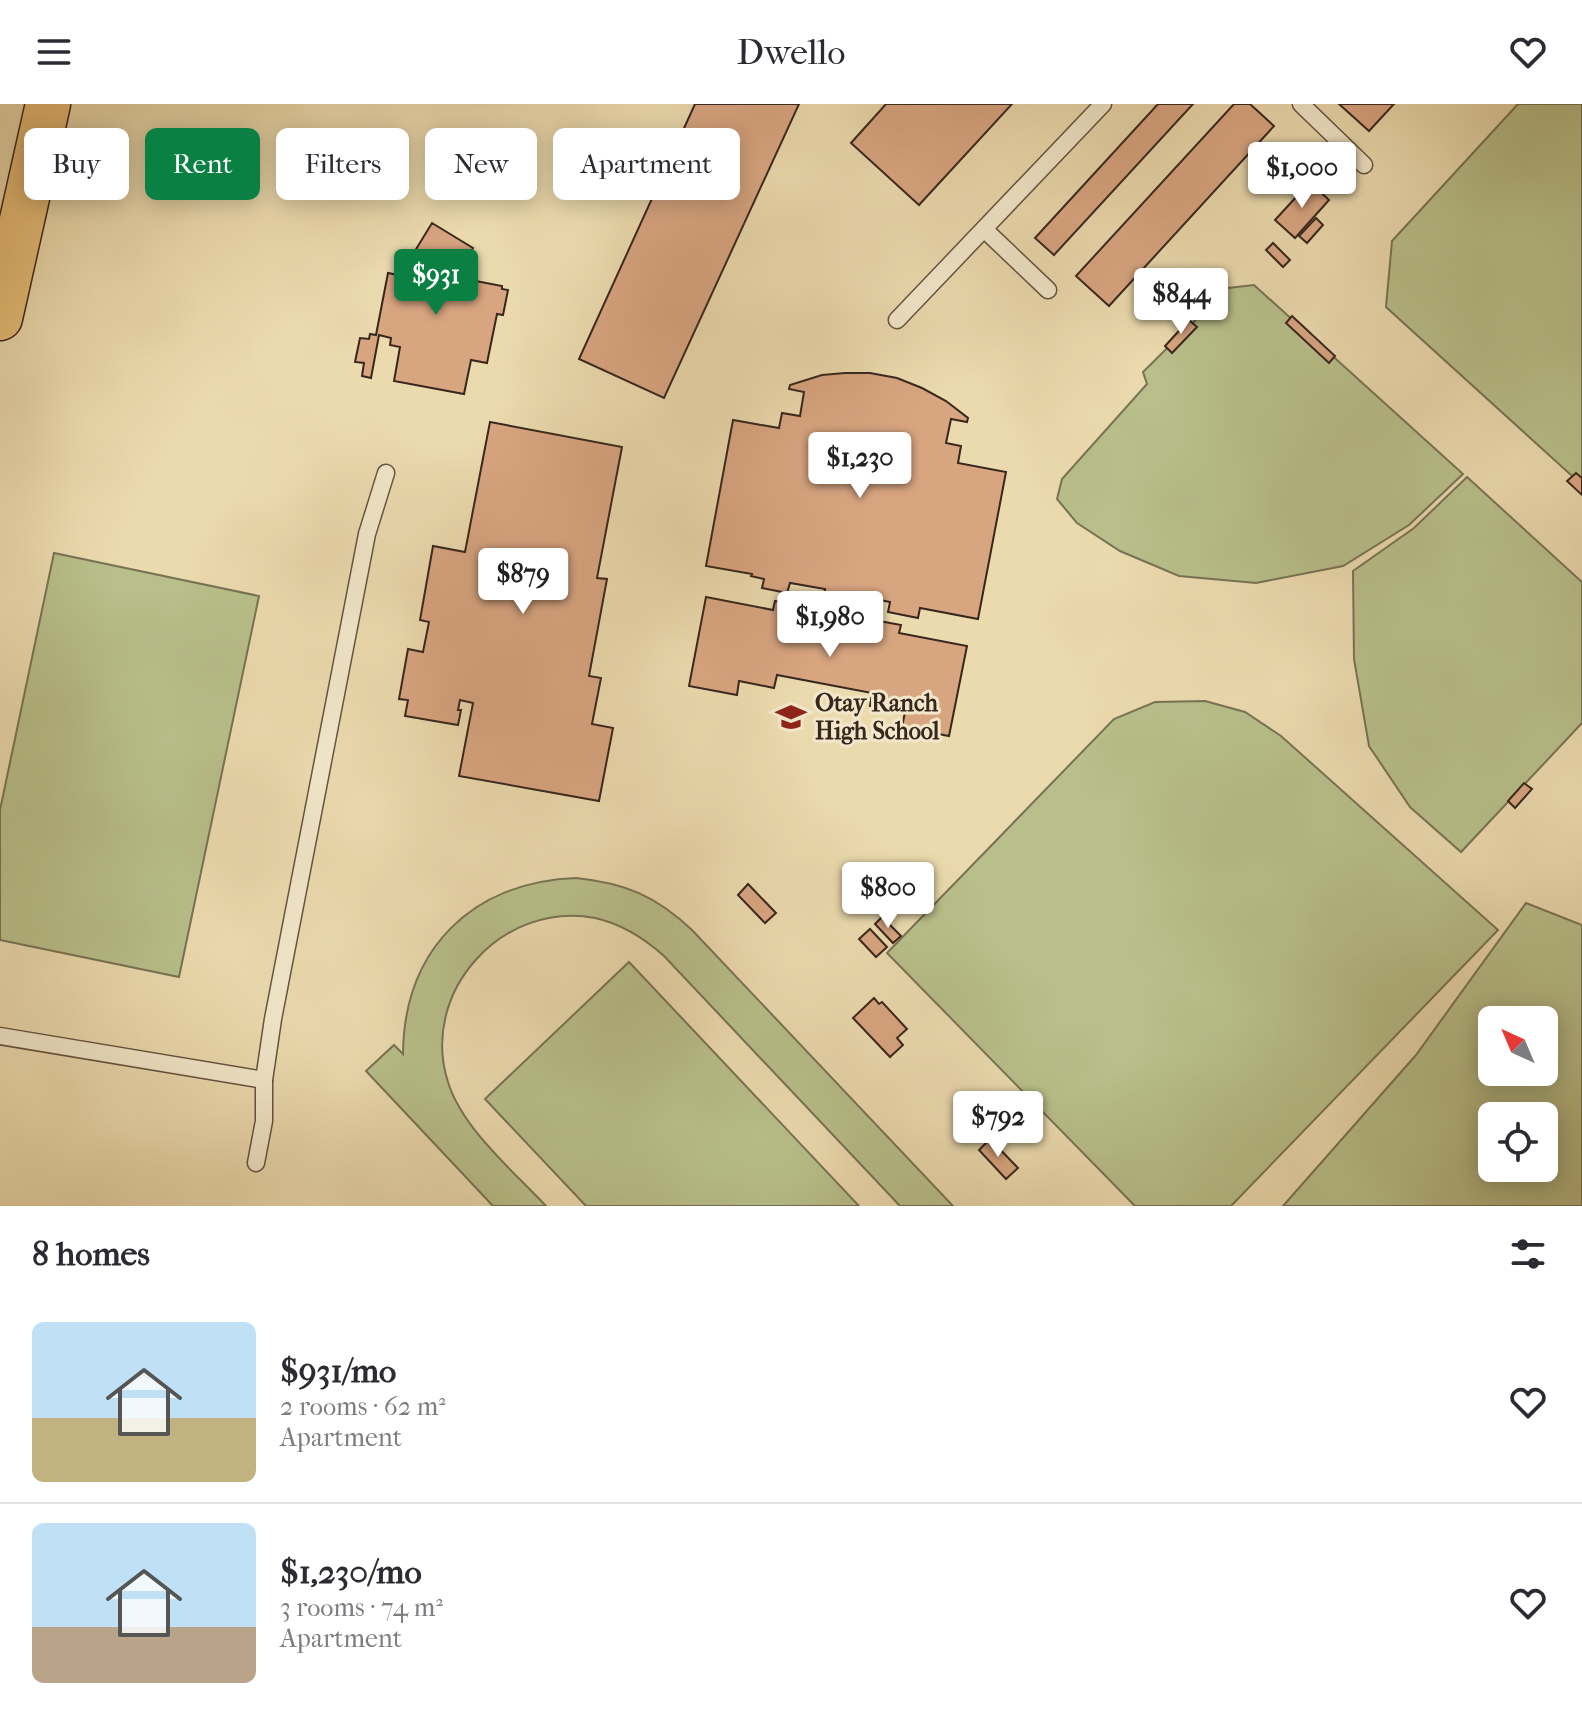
<!DOCTYPE html>
<meta charset="utf-8">
<style>
:root{--surface:#fff;--page:#f7f7f7;--text:#2b2b33;--muted:#7c7c81;--line:#e1e1e2;--accent:#0b8043}
body{margin:0;font-family:"IM FELL French Canon",serif;background:var(--page);color:var(--text);height:100vh;display:flex;flex-direction:column;font-size:30px;white-space:nowrap}
*{box-sizing:border-box;margin:0}
p{font-size:26px;color:var(--muted)}
.icon{flex:none;width:44px;height:44px;fill:none;stroke:currentColor;stroke-width:2;stroke-linecap:round;stroke-linejoin:round}
.map{position:relative;height:1102px;overflow:hidden}
.panel{display:flex;flex-direction:column;background:var(--surface);flex:1}
.panel>*{flex:none}
.hud{position:absolute;left:24px;top:24px;width:800px;height:72px;display:flex;gap:16px}
.needle{width:52px;rotate:316deg}
.controls{position:absolute;left:1478px;top:902px;display:grid;gap:16px}
.controls a{display:grid;place-items:center;width:80px;height:80px;border-radius:12px;background:var(--surface);box-shadow:0 4px 20px #0003;font-size:40px}
.price{position:absolute;translate:-50% -68px;padding:0 18px;border-radius:8px;background:#fff;color:#222;font-size:26px;line-height:52px;filter:drop-shadow(0 2px 4px #0008)}
.price::after{content:'';position:absolute;left:50%;top:48px;width:24px;height:18px;margin-left:-12px;background:inherit;clip-path:polygon(0 0,100% 0,50% 100%)}
.price.active{background:var(--accent);color:#fff}
ul{padding:0;list-style:none}
li{display:flex;align-items:center;gap:24px;height:200px;padding:0 32px}
li+li{border-top:2px solid var(--line)}
li span{display:grid;place-items:center;flex:none;width:224px;height:160px;border-radius:12px;color:#555}
li>.icon{margin-inline-start:auto}
span .icon{width:96px;height:96px;fill:#fffc;stroke-width:1}
li b{font-size:34px}
h2{display:flex;justify-content:space-between;align-items:center;height:96px;padding:0 32px;font-size:34px}
.pill{padding:0 28px;border-radius:12px;background:var(--surface);box-shadow:0 4px 20px #0003;font-size:28px;line-height:72px}
.pill.active{background:var(--accent);color:#fff}
header{display:flex;justify-content:space-between;align-items:center;height:104px;padding:0 32px;background:var(--surface);font-size:36px;font-weight:600}
.map>svg:first-child{display:block}
.green{fill:#b8bf8a;stroke:#787354;stroke-width:2;fill-rule:evenodd}
.building{fill:#d8a581;stroke:#38271d;stroke-width:2}
.lines{fill:none;stroke-linecap:round;stroke-linejoin:round}
.service-casing{stroke:#655441;stroke-width:19}
.primary-casing{stroke:#38271d;stroke-width:47}
.service{stroke:#f2e7ca;stroke-width:16}
.primary{stroke:#e6bd77;stroke-width:44}
.labels{text-anchor:middle;dominant-baseline:central;stroke-width:6;stroke-linejoin:round;paint-order:stroke}
.poi-label{font-size:24px;font-weight:bold;fill:#38271d;stroke:#f2e7ca;text-anchor:start}
</style>
<header><svg class="icon" aria-label="menu" viewBox="0 0 24 24"><path d="M4 6h16M4 12h16M4 18h16"/></svg>Dwello<svg class="icon" aria-label="heart" viewBox="0 0 24 24"><path d="M12 20l-8-8c-3-5 5-10 8-4 3-6 11-1 8 4z"/></svg></header>
<div class="map">
<svg width="1582" height="1102" viewBox="0 0 1582 1102">
<rect width="100%" height="100%" fill="#ebdaae"/>
<filter id="stains"><feTurbulence type="fractalNoise" baseFrequency=".0025" numOctaves="4"/><feColorMatrix values="0 0 0 0 .2 0 0 0 0 .09 0 0 0 0 .02 0 0 0 .5 -.17"/></filter>
<radialGradient id="worn" r=".72"><stop offset=".6" stop-color="#630" stop-opacity="0"/><stop offset="1" stop-color="#630" stop-opacity=".3"/></radialGradient>
<!-- green -->
<g class="green">
<path d="M1518,0H1582V381L1386,203L1392,137Z"/>
<path d="M1254,181L1463,370L1409,421L1343,462L1256,479L1179,472L1120,447L1077,419L1057,395L1062,375L1147,280L1143,268L1228,184Z"/>
<path d="M1467,373L1582,478V619L1461,748L1410,703L1369,642L1354,555L1353,467L1414,424Z"/>
<path d="M54,449L259,492L179,873L0,836V706Z"/>
<path d="M1205,597L1245,608L1281,632L1498,826L1231,1102H1135L887,849L1114,615L1155,598Z"/>
<path d="M576,774C625,779 656,792 692,826L953,1102H900L664,852C644,834 622,820 595,814C503,796 419,888 448,978C462,1024 513,1067 546,1102H493L366,967L394,941L403,950C404,845 472,778 576,774Z"/>
<path d="M1526,799L1582,821V1102H1283L1416,951ZM1492,916H1544V968H1492ZM1492,1012H1544V1064H1492Z"/>
<path d="M629,858L859,1102H586L485,995Z"/>
</g>
<!-- building -->
<g class="building">
<path d="M695,0H799L664,294L579,255Z"/>
<path d="M886,0H1012L919,101L851,39Z"/>
<path d="M1158,0H1193L1054,151L1035,134Z"/>
<path d="M1234,0H1250L1274,22L1109,202L1076,172Z"/>
<path d="M1339,0H1394L1369,27Z"/>
<path d="M1310,78L1329,96L1295,134L1275,116Z"/>
<path d="M1316,114L1323,121L1307,139L1299,132Z"/>
<path d="M432,119L473,144L455,173L502,182V185L508,186L503,211L497,210L487,259L471,256L464,290L394,277L400,243L390,241L391,234L379,231L371,274L362,272L364,259L355,258L360,234L369,235L370,230L376,231L388,169L413,174L414,165L407,160Z"/>
<path d="M1273,139L1290,156L1283,163L1266,146Z"/>
<path d="M1292,212L1335,252L1329,259L1286,219Z"/>
<path d="M1189,216L1197,223L1172,249L1165,242Z"/>
<path d="M845,269H870L897,274L922,284L946,297L968,314L967,318L951,315L946,339L961,342L958,359L1006,368L978,515L920,504L918,514L888,508L890,498L860,492L858,503L823,497L825,485L790,479L787,489L762,484L764,475L751,472L752,470L706,462L733,316L779,324L782,309L800,312L804,288L789,285L790,281L822,271Z"/>
<path d="M490,318L622,343L597,474L607,475L589,572L601,574L592,620L613,624L599,697L459,672L473,599L460,596L458,606H461L458,621L405,612L408,596L399,595L408,545L423,548L429,518L420,516L433,442L465,448Z"/>
<path d="M1576,369L1582,374V391L1567,377Z"/>
<path d="M706,493L773,506L775,497L823,506L821,515L851,521L852,512L901,521L899,529L967,542L949,632L902,623L905,608L870,602L872,589L777,571L774,584L739,577L737,591L689,582Z"/>
<path d="M1524,679L1532,685L1515,704L1508,697Z"/>
<path d="M748,780L776,809L765,819L738,791Z"/>
<path d="M882,813L901,832L893,839L875,820Z"/>
<path d="M870,825L887,843L876,853L859,835Z"/>
<path d="M874,894L879,900L882,898L907,925L897,934L903,941L890,953L853,914Z"/>
<path d="M990,1035L1018,1064L1006,1075L979,1046Z"/>
</g>
<g class="lines">
<!-- service casing -->
<g class="service-casing">
<g id="service">
<path d="M1301,0L1364,61"/>
<path d="M984,125L1048,186"/>
<path d="M897,216L1103,0"/>
<path d="M0,932L264,976"/>
<path d="M256,1059L264,1017V976L273,915L367,430L386,369"/>
</g>
</g>
<!-- primary casing -->
<g class="primary-casing">
<path id="primary" d="M0,214L48,0"/>
</g>
<!-- service -->
<use href="#service" class="service"/>
<!-- primary -->
<use href="#primary" class="primary"/>
</g>
<!-- icons -->
<defs>
<g id="school-bare" transform="scale(2.4)"><path d="M0-5L7-2L0 1L-7-2ZM-4 1L0 2.5L4 1V4Q0 6-4 4Z" fill="#8f2418" stroke="#f2e7ca" stroke-width="2.5" paint-order="stroke"/></g>
</defs>
<g fill-rule="evenodd">
<use href="#school-bare" x="791" y="613"/>
</g>
<g class="labels">
<!-- poi labels -->
<g class="poi-label">
<text x="815" y="599">Otay Ranch<tspan x="815" dy="28">High School</tspan></text>
</g>
</g>
<rect width="100%" height="100%" filter="url(#stains)"/>
<rect width="100%" height="100%" fill="url(#worn)"/>
</svg>
<div class="controls">
<a><svg class="needle" viewBox="-14 -14 28 28"><path d="M0-13l5 13h-10z" fill="#e53935"/><path d="M0 13l5-13h-10z" fill="#7c7c81"/></svg></a>
<a><svg class="icon" aria-label="locate" viewBox="0 0 24 24"><circle cx="12" cy="12" r="6"/><path d="M12 2v4M12 18v4M2 12h4M18 12h4"/></svg></a>
</div>
<b class="price" style="left:1302px;top:106px">$1,000</b>
<b class="price active" style="left:436px;top:213px">$931</b>
<b class="price" style="left:1181px;top:232px">$844</b>
<b class="price" style="left:860px;top:396px">$1,230</b>
<b class="price" style="left:523px;top:512px">$879</b>
<b class="price" style="left:830px;top:555px">$1,980</b>
<b class="price" style="left:888px;top:826px">$800</b>
<b class="price" style="left:998px;top:1055px">$792</b>
<div class="hud">
<a class="pill">Buy</a>
<a class="pill active">Rent</a>
<a class="pill">Filters</a>
<a class="pill">New</a>
<a class="pill">Apartment</a>
</div>
</div>
<section class="panel">
<h2>8 homes<svg class="icon" aria-label="filters" viewBox="0 0 24 24"><path d="M4 7h16M4 17h16"/><circle cx="9" cy="7" r="2"/><circle cx="15" cy="17" r="2"/></svg></h2>
<ul>
<li><span style="background:linear-gradient(#bfe0f5 60%,#c2b280 0)"><svg class="icon" aria-label="home" viewBox="0 0 24 24"><path d="M3 11l9-7 9 7M6 9v11h12V9"/></svg></span><div><b>$931/mo</b><p>2 rooms · 62 m²</p><p>Apartment</p></div><svg class="icon" aria-label="heart" viewBox="0 0 24 24"><path d="M12 20l-8-8c-3-5 5-10 8-4 3-6 11-1 8 4z"/></svg></li>
<li><span style="background:linear-gradient(#bfe0f5 65%,#b9a48a 0)"><svg class="icon" aria-label="home" viewBox="0 0 24 24"><path d="M3 11l9-7 9 7M6 9v11h12V9"/></svg></span><div><b>$1,230/mo</b><p>3 rooms · 74 m²</p><p>Apartment</p></div><svg class="icon" aria-label="heart" viewBox="0 0 24 24"><path d="M12 20l-8-8c-3-5 5-10 8-4 3-6 11-1 8 4z"/></svg></li>
</ul>
</section>
